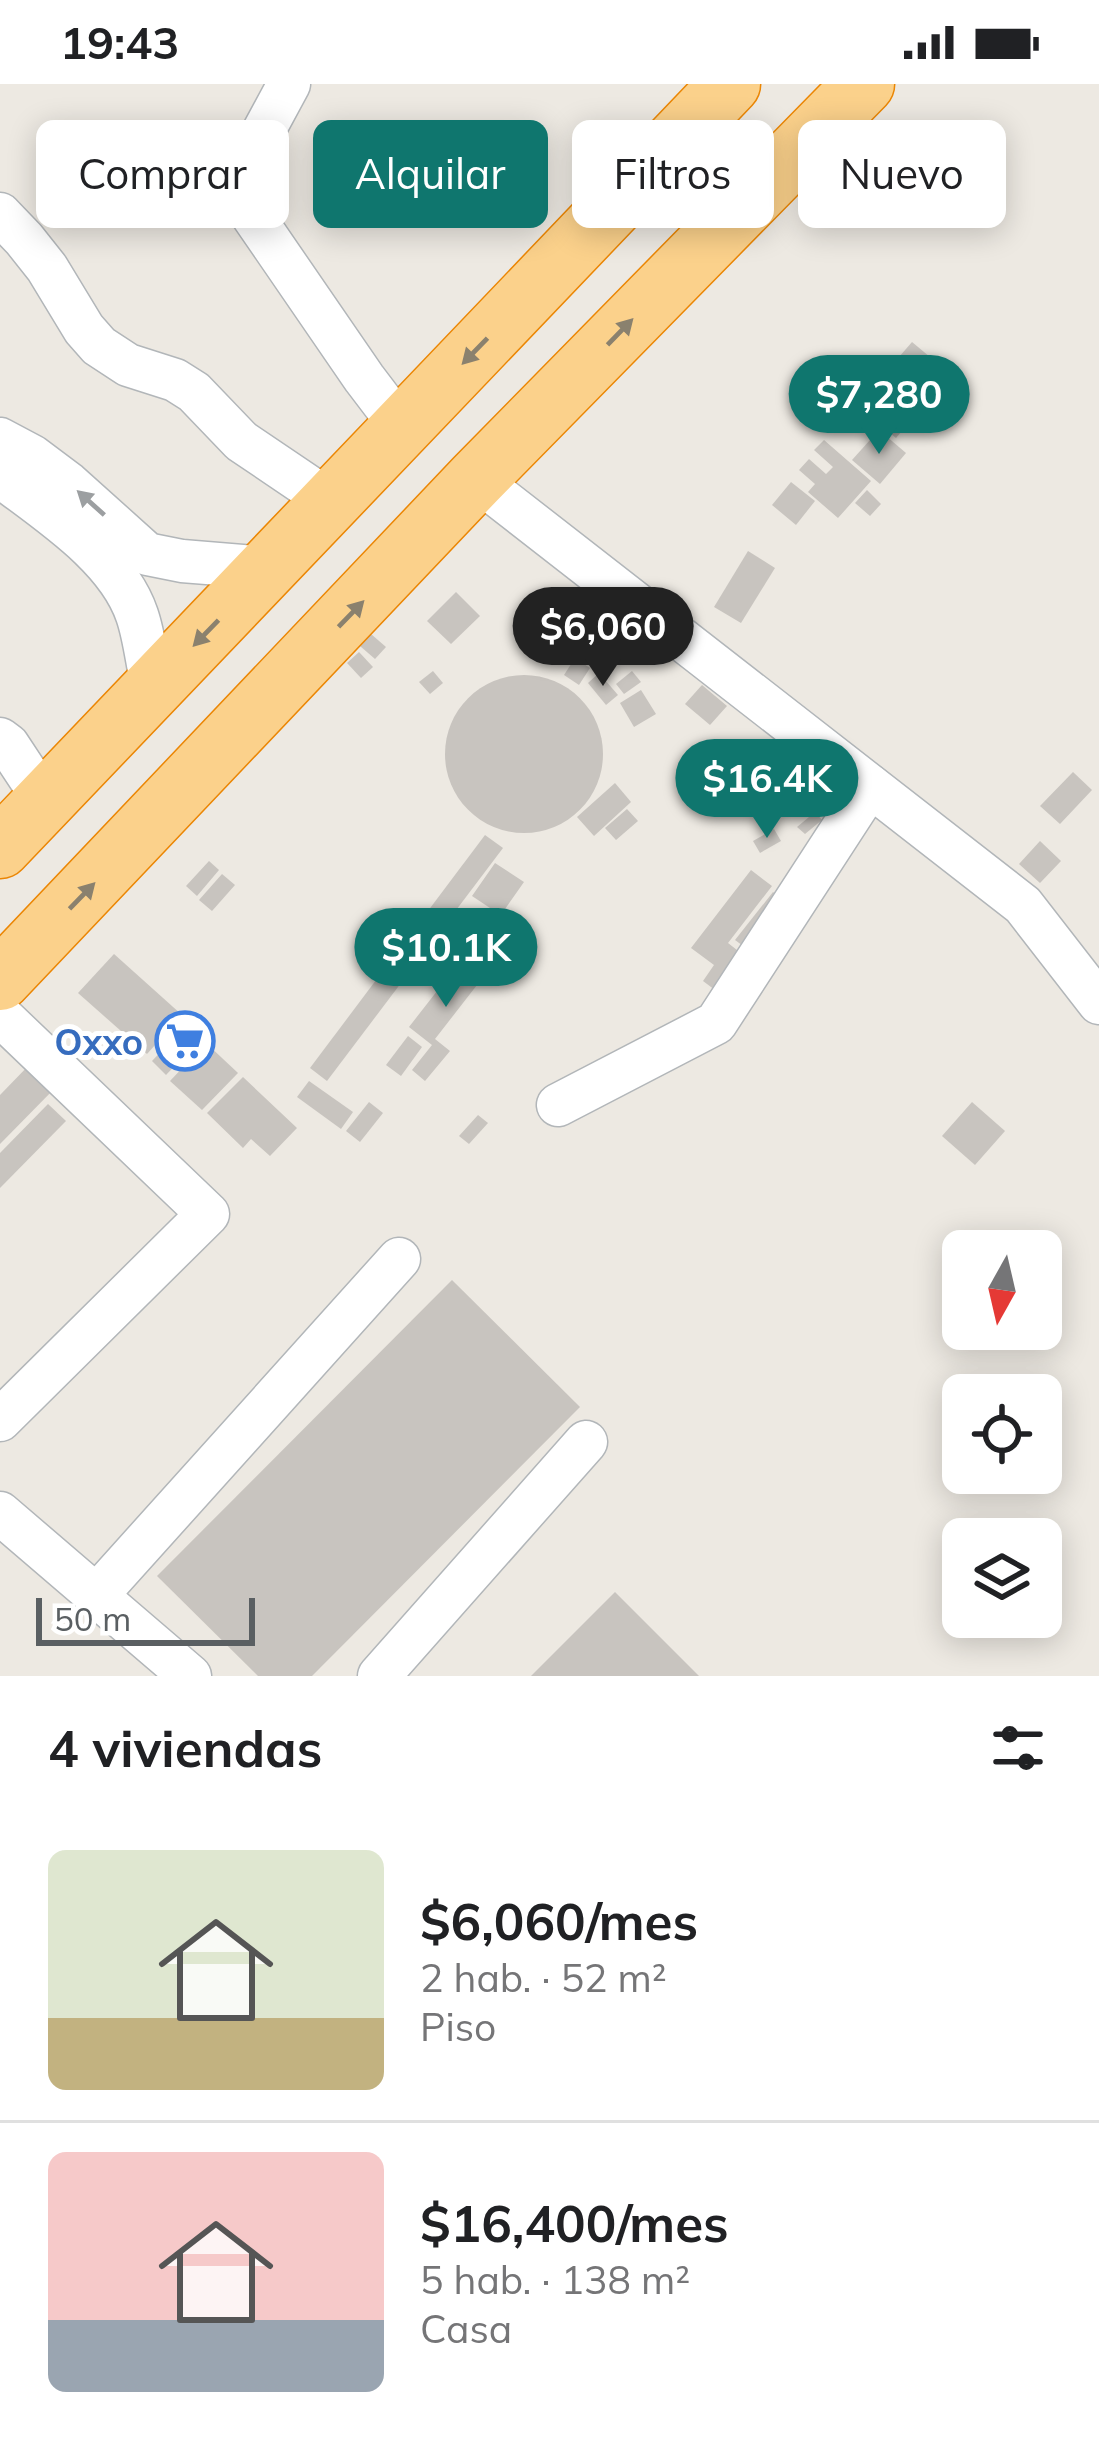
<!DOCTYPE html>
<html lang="es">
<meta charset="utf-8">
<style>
:root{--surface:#fff;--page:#f6f6f6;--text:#202124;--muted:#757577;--line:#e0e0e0;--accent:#0f766e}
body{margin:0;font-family:Mulish,sans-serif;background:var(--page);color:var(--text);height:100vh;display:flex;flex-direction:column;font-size:45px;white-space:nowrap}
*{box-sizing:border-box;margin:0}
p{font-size:39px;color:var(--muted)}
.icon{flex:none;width:66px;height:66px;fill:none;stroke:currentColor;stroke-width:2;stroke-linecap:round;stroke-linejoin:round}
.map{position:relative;height:1592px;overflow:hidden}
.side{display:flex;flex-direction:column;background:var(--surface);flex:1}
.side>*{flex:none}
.banner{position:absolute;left:36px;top:36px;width:1029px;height:108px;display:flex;gap:24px}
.needle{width:78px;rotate:188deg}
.tools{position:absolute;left:942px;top:1146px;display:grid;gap:24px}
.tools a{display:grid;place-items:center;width:120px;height:120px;border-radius:18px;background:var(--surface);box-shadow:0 6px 30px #0003;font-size:60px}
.scale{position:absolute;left:36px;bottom:30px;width:219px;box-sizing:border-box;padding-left:12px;border:6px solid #5a5f62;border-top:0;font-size:33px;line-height:42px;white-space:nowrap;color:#5a5f62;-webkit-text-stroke:9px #fff;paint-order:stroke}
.price{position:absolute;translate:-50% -102px;padding:0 27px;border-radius:42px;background:var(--accent);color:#fff;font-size:39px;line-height:78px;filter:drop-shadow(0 3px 6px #0008)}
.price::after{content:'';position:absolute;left:50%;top:72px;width:36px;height:27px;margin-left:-18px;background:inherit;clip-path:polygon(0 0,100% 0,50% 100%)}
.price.selected{background:#222;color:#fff}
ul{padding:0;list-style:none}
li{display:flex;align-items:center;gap:36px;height:300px;padding:0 48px}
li+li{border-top:3px solid var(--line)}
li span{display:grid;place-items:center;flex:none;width:336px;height:240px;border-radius:18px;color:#555}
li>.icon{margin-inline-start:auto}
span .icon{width:144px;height:144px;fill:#fffc;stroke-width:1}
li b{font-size:51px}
h2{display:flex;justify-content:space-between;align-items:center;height:144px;padding:0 48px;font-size:51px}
.pill{padding:0 42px;border-radius:18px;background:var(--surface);box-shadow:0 6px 30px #0003;font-size:42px;line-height:108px}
.pill.selected{background:var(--accent);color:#fff}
.status{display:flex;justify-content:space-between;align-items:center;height:84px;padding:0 60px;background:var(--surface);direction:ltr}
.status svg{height:33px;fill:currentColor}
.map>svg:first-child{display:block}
.building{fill:#c8c4bf}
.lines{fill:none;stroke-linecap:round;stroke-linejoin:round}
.minor-casing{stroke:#b2b6b9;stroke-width:45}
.highway-casing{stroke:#eb8604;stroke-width:63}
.minor{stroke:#fff;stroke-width:42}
.highway{stroke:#fbd18b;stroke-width:60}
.oneway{fill:#8a816e}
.oneway2{fill:#9c9fa1}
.labels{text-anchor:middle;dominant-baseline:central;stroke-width:10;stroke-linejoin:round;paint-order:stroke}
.shop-label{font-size:36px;font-weight:bold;fill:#366cbe;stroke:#fff;text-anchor:end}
</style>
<div class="status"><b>19:43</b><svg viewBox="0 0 49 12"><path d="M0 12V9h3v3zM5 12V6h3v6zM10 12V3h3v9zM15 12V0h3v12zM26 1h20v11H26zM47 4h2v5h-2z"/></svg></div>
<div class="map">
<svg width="1099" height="1592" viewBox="0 0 1099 1592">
<rect width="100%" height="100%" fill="#ede9e2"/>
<!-- building -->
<g class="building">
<path d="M912,258L936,278L916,300L893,280Z"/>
<path d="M887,289L933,328L920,344L911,336L896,354L858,322Z"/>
<path d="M879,346L906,369L880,400L852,376Z"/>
<path d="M824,356L871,397L838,434L808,408L815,400L799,386L809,375L826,390L833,383L814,366Z"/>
<path d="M791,398L815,417L796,441L772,421Z"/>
<path d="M867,406L881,420L870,432L855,419Z"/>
<path d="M748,467L775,484L741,539L714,523Z"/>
<path d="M456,508L480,532L451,560L427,537Z"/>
<path d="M371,550L386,563L375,575L360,562Z"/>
<path d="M359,568L373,583L361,594L347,579Z"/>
<path d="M575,574L590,584L579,601L564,591Z"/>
<path d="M433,587L443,599L430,610L419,598Z"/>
<path d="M632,587L641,598L624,610L616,600Z"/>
<path d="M599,589L618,611L606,621L588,599Z"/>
<circle cx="524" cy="670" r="79"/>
<path d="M702,601L727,622L710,641L685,620Z"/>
<path d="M641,606L656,630L634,643L620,619Z"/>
<path d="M784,682L794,691L781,705L771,696Z"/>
<path d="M1073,688L1092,706L1060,740L1040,722Z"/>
<path d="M615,699L631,718L594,752L577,733Z"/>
<path d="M807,701L815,711L802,723L793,713Z"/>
<path d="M627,725L638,737L616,756L605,744Z"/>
<path d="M815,728L822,736L805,750L797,743Z"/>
<path d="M774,745L781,757L760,769L753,757Z"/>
<path d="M485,751L503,764L327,997L310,984Z"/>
<path d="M1040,757L1061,777L1040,799L1019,780Z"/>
<path d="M209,777L219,786L197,812L186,802Z"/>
<path d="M495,779L524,798L505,825L518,833L491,877L470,864L491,830L500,836L502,832L472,812Z"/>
<path d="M751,786L772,802L728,859L746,873L719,909L703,897L714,881L691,864Z"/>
<path d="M222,790L235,801L212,827L199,816Z"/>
<path d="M773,808L787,819L750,867L735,856Z"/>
<path d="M469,866L491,883L435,955L450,967L425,997L412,986L432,961L409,943Z"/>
<path d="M114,870L182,931L147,970L78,909Z"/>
<path d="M182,935L203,955L189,969L168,949Z"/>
<path d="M408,952L422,963L401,992L386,981Z"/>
<path d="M169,959L184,972L166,991L152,977Z"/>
<path d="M206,959L238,989L202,1026L170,997Z"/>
<path d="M31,979L56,1003L0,1060V1011Z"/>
<path d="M243,993L297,1044L270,1072L251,1055L243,1064L207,1029Z"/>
<path d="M309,997L353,1028L341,1045L297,1013Z"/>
<path d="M369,1018L383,1029L360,1058L346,1047Z"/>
<path d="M972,1018L1005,1047L975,1081L942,1052Z"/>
<path d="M48,1020L66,1037L0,1104V1069Z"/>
<path d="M478,1031L488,1039L469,1060L459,1052Z"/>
<path d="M452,1196L580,1323L312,1592H258L157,1492Z"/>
<path d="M615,1508L699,1592H531Z"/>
</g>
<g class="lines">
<!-- minor casing -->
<g class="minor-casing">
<g id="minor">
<path d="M289,0L255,63L250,128L364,294L402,344"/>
<path d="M0,130L24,155L47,184L84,245L99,262L128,281L175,296L194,308L241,357L331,418"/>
<path d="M0,355L32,372L68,399L147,470L182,477L268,484"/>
<path d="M0,392C47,428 117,472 137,531C145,554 147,581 153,605"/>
<path d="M476,395L1023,821L1099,919"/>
<path d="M0,655L8,661L45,717"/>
<path d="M0,931L208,1130L0,1336"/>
<path d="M558,1021L716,939L870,702"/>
<path d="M0,1429L190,1592"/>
<path d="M96,1512L399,1175"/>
<path d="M379,1592L586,1358"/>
</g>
</g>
<!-- highway casing -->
<g class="highway-casing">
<g id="highway">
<path d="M0,764L730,0"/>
<path d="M0,896L476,395L864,0"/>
</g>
</g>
<!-- minor -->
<use href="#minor" class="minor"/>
<!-- highway -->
<use href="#highway" class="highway"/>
</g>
<!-- one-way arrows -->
<defs><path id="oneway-solid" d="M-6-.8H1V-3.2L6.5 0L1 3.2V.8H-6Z" transform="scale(3)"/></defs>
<g class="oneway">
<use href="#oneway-solid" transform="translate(620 248) rotate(-46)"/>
<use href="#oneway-solid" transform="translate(475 267) rotate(134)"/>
<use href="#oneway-solid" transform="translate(351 530) rotate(-46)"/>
<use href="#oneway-solid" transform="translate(206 549) rotate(134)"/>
<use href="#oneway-solid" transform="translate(82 812) rotate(-46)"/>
</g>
<use class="oneway2" href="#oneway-solid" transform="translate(91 419) rotate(-138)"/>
<!-- icons -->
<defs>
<g id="supermarket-ring" transform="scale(3)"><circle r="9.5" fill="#fff" stroke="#3f7fe0" stroke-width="1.5"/><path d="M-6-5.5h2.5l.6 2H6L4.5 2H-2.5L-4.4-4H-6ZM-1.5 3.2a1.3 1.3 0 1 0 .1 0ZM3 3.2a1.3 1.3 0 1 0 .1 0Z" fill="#3f7fe0"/></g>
</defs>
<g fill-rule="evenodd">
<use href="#supermarket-ring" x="185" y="957"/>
</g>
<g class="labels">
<!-- shop labels -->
<g class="shop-label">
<text x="143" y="957">Oxxo</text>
</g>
</g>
</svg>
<div class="tools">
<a><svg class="needle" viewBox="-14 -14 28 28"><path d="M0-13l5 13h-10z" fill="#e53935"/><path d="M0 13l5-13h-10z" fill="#757577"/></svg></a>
<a><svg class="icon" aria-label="locate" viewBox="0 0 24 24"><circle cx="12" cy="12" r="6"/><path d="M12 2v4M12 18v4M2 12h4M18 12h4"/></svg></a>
<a><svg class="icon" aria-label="layers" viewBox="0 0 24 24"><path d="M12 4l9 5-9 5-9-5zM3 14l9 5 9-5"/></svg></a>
</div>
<div class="scale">50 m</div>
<b class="price" style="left:879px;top:373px">$7,280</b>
<b class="price selected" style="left:603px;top:605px">$6,060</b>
<b class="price" style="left:767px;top:757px">$16.4K</b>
<b class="price" style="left:446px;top:926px">$10.1K</b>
<div class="banner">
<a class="pill">Comprar</a>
<a class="pill selected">Alquilar</a>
<a class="pill">Filtros</a>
<a class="pill">Nuevo</a>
</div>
</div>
<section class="side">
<h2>4 viviendas<svg class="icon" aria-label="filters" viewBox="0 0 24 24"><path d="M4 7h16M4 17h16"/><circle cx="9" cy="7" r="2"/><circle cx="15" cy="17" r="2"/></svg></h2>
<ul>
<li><span style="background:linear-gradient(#dfe7d0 70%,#c2b280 0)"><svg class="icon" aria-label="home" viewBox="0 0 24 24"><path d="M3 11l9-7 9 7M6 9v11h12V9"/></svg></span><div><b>$6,060/mes</b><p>2 hab. · 52 m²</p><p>Piso</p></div></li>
<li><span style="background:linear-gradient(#f6c9c9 70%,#9aa5b1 0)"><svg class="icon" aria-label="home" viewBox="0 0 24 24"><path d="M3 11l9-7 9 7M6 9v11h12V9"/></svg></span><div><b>$16,400/mes</b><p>5 hab. · 138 m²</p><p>Casa</p></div></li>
</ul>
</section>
